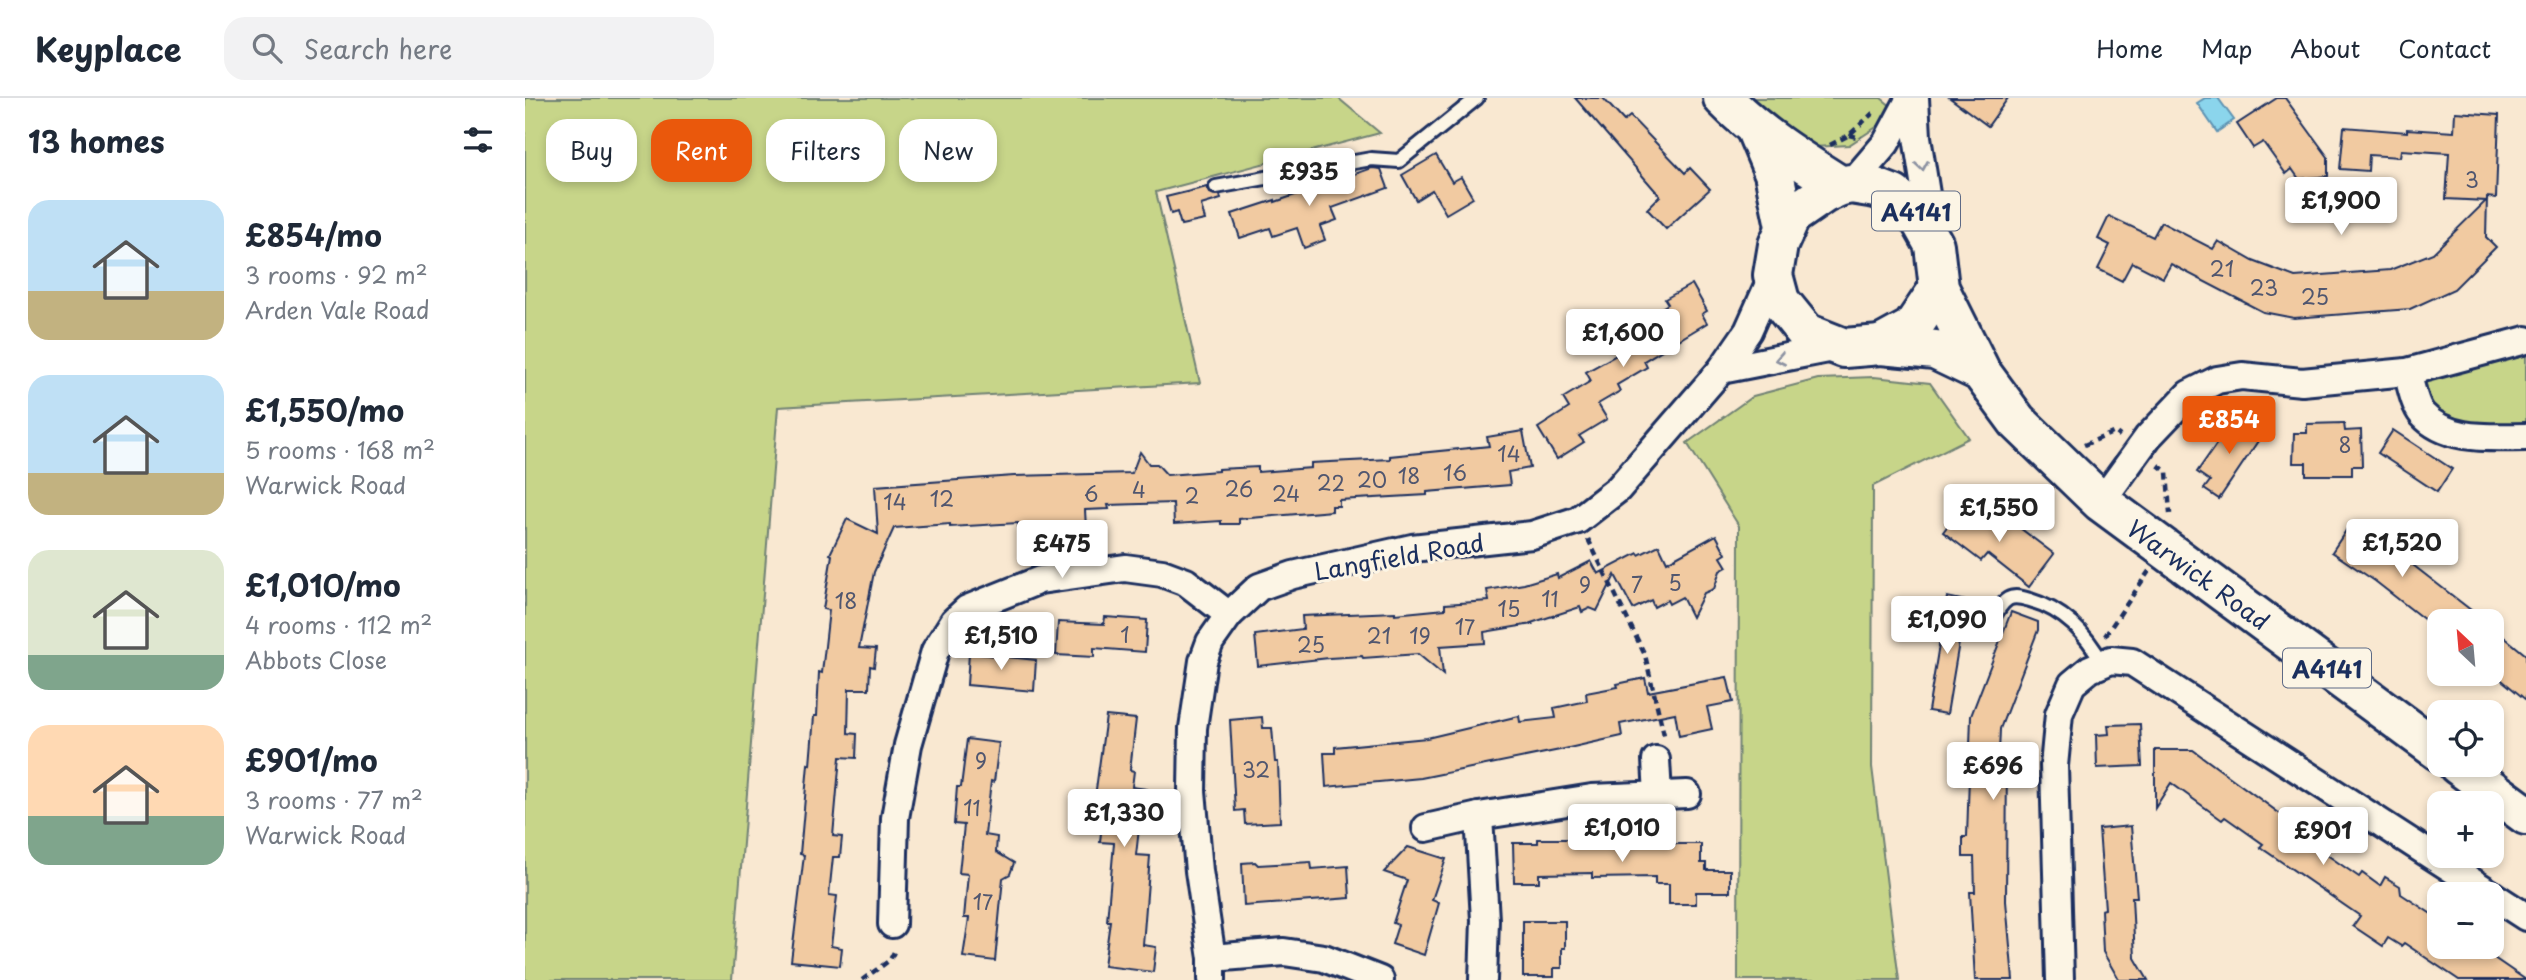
<!DOCTYPE html>
<meta charset="utf-8">
<style>
:root{--surface:#fff;--page:#f2f2f3;--text:#1f2937;--muted:#747a83;--line:#e0e1e3;--accent:#ea580c}
body{margin:0;font-family:"Playpen Sans",sans-serif;background:var(--page);color:var(--text);height:100vh;display:flex;flex-direction:column;font-size:26px;white-space:nowrap}
*{box-sizing:border-box;margin:0}
p{font-size:23px;color:var(--muted)}
.icon{flex:none;width:38px;height:38px;fill:none;stroke:currentColor;stroke-width:2;stroke-linecap:round;stroke-linejoin:round}
.map{position:relative;flex:1;overflow:hidden}
.drawer{display:flex;flex-direction:column;background:var(--surface);width:525px}
.drawer>*{flex:none}
.banner{position:absolute;left:21px;top:21px;width:665px;height:63px;display:flex;gap:14px}
.needle{width:46px;rotate:334deg}
.buttons{position:absolute;left:1902px;top:511px;display:grid;gap:14px}
.buttons a{display:grid;place-items:center;width:77px;height:77px;border-radius:14px;background:var(--surface);box-shadow:0 4px 10px #0003;font-size:35px}
.price{position:absolute;translate:-50% -60px;padding:0 16px;border-radius:7px;background:#fff;color:#222;font-size:23px;line-height:46px;filter:drop-shadow(0 2px 4px #0008)}
.price::after{content:'';position:absolute;left:50%;top:42px;width:21px;height:16px;margin-left:-10px;background:inherit;clip-path:polygon(0 0,100% 0,50% 100%)}
.price.active{background:var(--accent);color:#fff}
ul{padding:0;list-style:none}
li{display:flex;align-items:center;gap:21px;height:175px;padding:0 28px}
li span{display:grid;place-items:center;flex:none;width:196px;height:140px;border-radius:21px;color:#555}
li>.icon{margin-inline-start:auto}
span .icon{width:84px;height:84px;fill:#fffc;stroke-width:1}
li b{font-size:30px}
h2{display:flex;justify-content:space-between;align-items:center;height:84px;padding:0 28px;font-size:30px}
.pill{padding:0 24px;border-radius:21px;background:var(--surface);box-shadow:0 4px 10px #0003;font-size:24px;line-height:63px}
.pill.active{background:var(--accent);color:#fff}
header{display:flex;align-items:center;gap:42px;box-sizing:border-box;height:98px;padding:0 35px;background:var(--surface);border-bottom:2px solid var(--line)}
header strong{font-size:33px}
nav{display:flex;gap:38px;margin-inline-start:auto;font-size:24px}
.search{width:490px;height:63px;background:var(--page);display:flex;align-items:center;gap:18px;box-sizing:border-box;padding:0 24px;border-radius:21px;color:var(--muted);font-size:26px}
main{display:flex;flex:1;min-height:0}
.map>svg:first-child{display:block}
.green{fill:#c7d589;stroke:#718274;stroke-width:2}
.water{fill:#8bd5ec;stroke:#5e93b3;stroke-width:2}
.building{fill:#f1caa1;stroke:#1b2f5e;stroke-width:2}
.lines{fill:none;stroke-linecap:round;stroke-linejoin:round}
.lane-casing{stroke:#1b2f5e;stroke-width:18}
.street-casing{stroke:#1b2f5e;stroke-width:32}
.primary-casing{stroke:#1b2f5e;stroke-width:44}
.path{stroke:#1b2f5e;stroke-width:4.5;stroke-dasharray:7 5;stroke-linecap:butt}
.lane{stroke:#fcf5e5;stroke-width:12}
.street{stroke:#fcf5e5;stroke-width:26}
.primary{stroke:#fcf5e5;stroke-width:38}
.oneway{stroke:#8c92a2}
.labels{text-anchor:middle;dominant-baseline:central;stroke-width:6;stroke-linejoin:round;paint-order:stroke}
.number-label{font-size:21px;fill:#50566f}
.shield{fill:#fcf5e5;stroke:#5e6a86;stroke-width:2}
.shield-label{font-size:23px;font-weight:bold;fill:#1b2f5e}
.street-label{font-size:24px;fill:#1b2f5e;stroke:#fcf5e5}
</style>
<header>
<strong>Keyplace</strong>
<div class="search"><svg class="icon" aria-label="search" viewBox="0 0 24 24"><circle cx="10" cy="10" r="6"/><path d="M15 15l6 6"/></svg>Search here</div>
<nav><a>Home</a><a>Map</a><a>About</a><a>Contact</a></nav>
</header>
<main>
<section class="drawer">
<h2>13 homes<svg class="icon" aria-label="filters" viewBox="0 0 24 24"><path d="M4 7h16M4 17h16"/><circle cx="9" cy="7" r="2"/><circle cx="15" cy="17" r="2"/></svg></h2>
<ul>
<li><span style="background:linear-gradient(#bfe0f5 65%,#c2b280 0)"><svg class="icon" aria-label="home" viewBox="0 0 24 24"><path d="M3 11l9-7 9 7M6 9v11h12V9"/></svg></span><div><b>£854/mo</b><p>3 rooms · 92 m²</p><p>Arden Vale Road</p></div></li>
<li><span style="background:linear-gradient(#bfe0f5 70%,#c2b280 0)"><svg class="icon" aria-label="home" viewBox="0 0 24 24"><path d="M3 11l9-7 9 7M6 9v11h12V9"/></svg></span><div><b>£1,550/mo</b><p>5 rooms · 168 m²</p><p>Warwick Road</p></div></li>
<li><span style="background:linear-gradient(#dfe7d0 75%,#7fa58c 0)"><svg class="icon" aria-label="home" viewBox="0 0 24 24"><path d="M3 11l9-7 9 7M6 9v11h12V9"/></svg></span><div><b>£1,010/mo</b><p>4 rooms · 112 m²</p><p>Abbots Close</p></div></li>
<li><span style="background:linear-gradient(#ffd9b3 65%,#7fa58c 0)"><svg class="icon" aria-label="home" viewBox="0 0 24 24"><path d="M3 11l9-7 9 7M6 9v11h12V9"/></svg></span><div><b>£901/mo</b><p>3 rooms · 77 m²</p><p>Warwick Road</p></div></li>
</ul>
</section>
<div class="map">
<svg width="2001" height="882" viewBox="0 0 2001 882">
<rect width="100%" height="100%" fill="#f9e8d1"/>
<filter id="ink" filterUnits="userSpaceOnUse"><feTurbulence type="fractalNoise" baseFrequency=".0143" numOctaves="2"/><feDisplacementMap in="SourceGraphic" scale="14" xChannelSelector="R" yChannelSelector="G"/><feConvolveMatrix kernelMatrix="1 2 1 2 8 2 1 2 1" color-interpolation-filters="sRGB"/></filter>
<g filter="url(#ink)">
<!-- green -->
<g class="green">
<path d="M0,0H813L855,35L631,94L675,285L253,309L207,882H0Z"/>
<path d="M1219,0H1356L1367,9L1356,26L1324,47L1288,49Z"/>
<path d="M2001,253V328L1929,325L1907,313L1900,281Z"/>
<path d="M1349,279L1405,285L1444,340L1348,388L1347,669L1374,882H1213L1214,428L1162,345L1228,298L1293,281Z"/>
</g>
<!-- water -->
<path class="water" d="M1680,0H1693L1709,22L1692,34L1672,5Z"/>
<!-- building -->
<g class="building">
<path d="M1050,0H1078L1099,23L1105,18L1160,75L1165,70L1185,91L1141,131L1122,111L1135,98Z"/>
<path d="M1425,0H1483L1463,28Z"/>
<path d="M1752,0H1760L1803,59V78L1774,81L1767,71L1761,76L1738,44L1728,50L1712,26Z"/>
<path d="M1930,14L1974,17L1971,100L1962,99L1961,139L1971,149L1929,191L1885,211L1769,220L1738,214L1646,166L1638,180L1607,164L1597,183L1573,171L1585,147L1573,141L1584,118L1628,139L1636,124L1688,151L1693,143L1728,163L1770,179L1865,172L1908,155L1961,103L1921,101L1924,55L1876,52L1875,59L1844,57L1843,73L1815,71L1819,29L1882,34V31L1929,34Z"/>
<path d="M911,57L927,84L936,79L948,100L921,116L907,92L891,102L877,77Z"/>
<path d="M847,70L856,71L863,90L807,110L812,122L795,128L800,142L779,150L772,130L748,138L745,130L715,140L707,116L750,102V104Z"/>
<path d="M682,89L685,95L695,97L696,101L676,107L680,122L656,127L652,114L646,116L641,99Z"/>
<path d="M1167,186L1182,213L1177,216L1182,225L1119,263L1122,269L1092,287L1095,293L1073,306L1082,321L1054,338L1059,344L1032,361L1013,330L1044,310L1038,300L1066,283L1061,274L1093,256L1089,249L1118,233L1113,224L1143,206L1140,201Z"/>
<path d="M1711,318L1737,337L1694,401L1679,391L1685,383L1672,374Z"/>
<path d="M1819,325L1820,333L1836,332L1837,368H1827V377H1781V365H1768L1769,335H1782V326Z"/>
<path d="M1868,332L1927,371L1912,394L1853,355Z"/>
<path d="M998,333L1005,370L983,374L985,387L902,394V397L814,402V408H807V413L714,421V426H696V423L649,426L648,405L583,407L584,411L560,412L561,430L494,435L493,425L425,429V426L369,430L349,474L334,550L351,551L349,569L345,568L344,591H324L323,635L332,636L331,660L315,659L308,738L317,739L315,759H308L304,797L312,798L306,848L317,850L315,868L266,863L279,757L275,756L283,666L285,667L289,618H292L294,574L297,575L304,512L298,511L307,457L305,456L322,421L353,436L350,388L489,378L607,375L615,354L624,366H632L642,377L693,373V371L733,369V374L786,370V365L865,361V358L964,348L962,339Z"/>
<path d="M1440,405L1479,435L1487,424L1529,456L1504,489L1462,456L1456,463L1418,434Z"/>
<path d="M1824,428L1832,434L1834,430L1875,457L1960,523H1914V533L1850,483L1807,454Z"/>
<path d="M1191,437L1201,456L1196,459L1202,469L1195,473L1189,491L1179,495L1167,519L1157,499L1144,506L1142,502L1129,509L1126,502L1108,511L1090,477L1072,513L1065,510L1057,514L1055,509L1006,525L1007,526L959,534L960,545L915,548L918,577L893,556L838,560L837,558L804,560L733,568L730,537L778,531L777,518L870,514V516L920,511V506L964,503L962,492L999,486L1032,476L1033,480L1066,463L1073,476L1113,455L1114,457L1134,447L1142,464Z"/>
<path d="M1422,499L1441,503L1422,616L1403,613Z"/>
<path d="M1486,514L1513,524V532L1475,631L1474,655H1482L1481,803L1488,882H1450L1445,794H1450L1449,759H1438V739H1442L1446,618Z"/>
<path d="M580,519L622,522L620,554L569,550V559L531,557L533,524L579,526Z"/>
<path d="M1967,529L2001,557V602L1967,574Z"/>
<path d="M444,555L511,562L509,593L442,587Z"/>
<path d="M1202,579L1208,604L1182,609L1187,631L1154,638L1150,615L1095,626L1097,638L1035,652L896,680L801,689L799,655H810V649L902,640L994,618L995,624L1031,620L1029,610L1062,603L1061,595L1093,589L1092,586L1120,580L1123,594Z"/>
<path d="M581,618L611,621L605,672L609,673L607,689L622,691L619,713H616L611,757L625,758L618,847L631,849L628,874L579,868L585,823H582L589,745L575,744L579,707L569,706Z"/>
<path d="M737,619L738,630H747L750,664H753L755,724L720,726L719,712L710,713L705,622Z"/>
<path d="M1615,626L1617,668L1572,670L1571,637L1584,636L1583,627Z"/>
<path d="M442,641L474,645L469,684L466,683L460,737L472,739L471,754L489,765L485,776L478,780L470,863L438,859L444,820H439L443,776L434,775L439,727L429,726L432,689H436Z"/>
<path d="M1630,652H1668L1777,732L1780,729L1801,743L1795,752L1834,779L1837,775L1855,788L1860,779L1875,788L1876,796L1914,821V849H1953L2001,882H1934L1879,845L1876,848L1863,840L1858,848L1828,828L1835,818L1735,749L1738,746L1700,719L1697,722L1646,685L1630,710Z"/>
<path d="M1606,728L1612,799H1607L1610,860L1623,882H1594L1578,854L1576,812L1580,811L1574,731Z"/>
<path d="M1075,738H1107V746H1176V765H1181V772H1205V794H1171V806H1144V786H1130V779L1067,780V775L1014,776V784H989L988,745H1013V741H1075Z"/>
<path d="M883,749L921,761L907,802L914,805L899,857L867,846L873,827L868,825L882,782L859,774Z"/>
<path d="M730,764L733,767L786,764L787,771L823,768L825,800L719,808L717,765Z"/>
<path d="M998,823H1040V850H1037V870H1029V879H998Z"/>
</g>
<g class="lines">
<!-- lane casing -->
<g class="lane-casing">
<g id="lane">
<path d="M691,89L846,61L874,63L952,0"/>
<path d="M1461,533C1467,523 1473,507 1483,501C1490,497 1498,500 1505,502C1539,512 1561,535 1578,566"/>
</g>
</g>
<!-- street casing -->
<g class="street-casing">
<g id="street">
<path d="M1390,0L1392,39L1407,134"/>
<path d="M1326,86L1361,45L1385,0"/>
<path d="M1196,272L1313,249"/>
<path d="M1882,274C1886,287 1889,306 1897,316C1922,344 1967,339 2001,339"/>
<path d="M1576,404L1623,339L1664,296L1692,282L1717,278L1777,284L1882,274L2001,242"/>
<path d="M1131,662L1133,697"/>
<path d="M901,730L954,718"/>
<path d="M1967,797L2001,819"/>
<path d="M367,826L370,720L383,647L410,553L429,523L442,511L515,482L600,470L637,475L661,484L704,517"/>
<path d="M687,860L759,854L799,860L855,882"/>
<path d="M687,882V860L674,773L667,693L668,630L678,563L685,544L704,517L734,489L768,477L887,450L1007,437L1053,422L1093,391L1196,272L1223,233L1248,177"/>
<path d="M958,882L960,822L954,718L1067,700L1162,696"/>
<path d="M1535,882L1529,668L1534,616L1547,586L1565,571L1586,562L1607,564L1966,796"/>
</g>
</g>
<!-- primary casing -->
<g class="primary-casing">
<g id="primary">
<path d="M1198,0C1233,36 1273,61 1316,88"/>
<path d="M1231,32L1249,75L1260,128"/>
<path d="M1356,247L1387,230L1414,190"/>
<path d="M1456,274L1410,252L1356,247L1319,250L1281,235L1255,203L1248,177L1253,147L1266,118L1298,96L1316,88L1326,86L1351,90L1369,97L1390,113L1409,147L1414,190L1456,274L1492,323L1576,404L1914,653"/>
<path d="M1933,667L2001,717"/>
</g>
</g>
<!-- path -->
<g class="path">
<path d="M1324,37L1336,40"/>
<path d="M1305,47L1324,37L1348,15"/>
<path d="M1559,347L1590,334L1595,338"/>
<path d="M1633,367L1642,374L1645,416"/>
<path d="M1063,441L1120,557L1140,641"/>
<path d="M1580,538L1624,473"/>
<path d="M337,882L365,862L371,850"/>
</g>
<!-- lane -->
<use href="#lane" class="lane"/>
<!-- street -->
<use href="#street" class="street"/>
<!-- primary -->
<use href="#primary" class="primary"/>
</g>
<!-- one-way arrows -->
<defs><path id="oneway-chevron" d="M-2-3.5L2.5 0L-2 3.5" fill="none" stroke-width="1.6" stroke-linecap="round" stroke-linejoin="round" transform="scale(1.75)"/></defs>
<g class="oneway">
<use href="#oneway-chevron" transform="translate(1397 68) rotate(81)"/>
<use href="#oneway-chevron" transform="translate(1255 261) rotate(169)"/>
</g>
</g>
<g class="labels">
<!-- number labels -->
<g class="number-label">
<text x="1947" y="81">3</text>
<text x="1697" y="170">21</text>
<text x="1739" y="189">23</text>
<text x="1790" y="198">25</text>
<text x="1820" y="346">8</text>
<text x="984" y="355">14</text>
<text x="930" y="374">16</text>
<text x="884" y="377">18</text>
<text x="847" y="381">20</text>
<text x="806" y="384">22</text>
<text x="714" y="390">26</text>
<text x="614" y="391">4</text>
<text x="566" y="395">6</text>
<text x="761" y="395">24</text>
<text x="667" y="397">2</text>
<text x="417" y="400">12</text>
<text x="370" y="403">14</text>
<text x="1150" y="484">5</text>
<text x="1060" y="486">9</text>
<text x="1112" y="486">7</text>
<text x="1025" y="500">11</text>
<text x="321" y="502">18</text>
<text x="984" y="510">15</text>
<text x="940" y="528">17</text>
<text x="600" y="536">1</text>
<text x="854" y="537">21</text>
<text x="895" y="537">19</text>
<text x="786" y="546">25</text>
<text x="456" y="662">9</text>
<text x="731" y="671">32</text>
<text x="447" y="709">11</text>
<text x="458" y="803">17</text>
</g>
<!-- shield labels -->
<g class="shield">
<rect x="1347" y="93.5" width="88" height="39" rx="5"/>
<rect x="1758" y="550.5" width="88" height="39" rx="5"/>
</g>
<g class="shield-label">
<text x="1391" y="113">A4141</text>
<text x="1802" y="570">A4141</text>
</g>
<!-- street labels -->
<g class="street-label">
<text transform="translate(874 458) rotate(-10)">Langfield Road</text>
<text transform="translate(1674 476) rotate(36)">Warwick Road</text>
</g>
</g>
</svg>
<div class="buttons">
<a><svg class="needle" viewBox="-14 -14 28 28"><path d="M0-13l5 13h-10z" fill="#e53935"/><path d="M0 13l5-13h-10z" fill="#747a83"/></svg></a>
<a><svg class="icon" aria-label="locate" viewBox="0 0 24 24"><circle cx="12" cy="12" r="6"/><path d="M12 2v4M12 18v4M2 12h4M18 12h4"/></svg></a>
<a>+</a>
<a>−</a>
</div>
<b class="price" style="left:784px;top:110px">£935</b>
<b class="price" style="left:1816px;top:139px">£1,900</b>
<b class="price" style="left:1098px;top:271px">£1,600</b>
<b class="price active" style="left:1704px;top:358px">£854</b>
<b class="price" style="left:1474px;top:446px">£1,550</b>
<b class="price" style="left:1877px;top:481px">£1,520</b>
<b class="price" style="left:537px;top:482px">£475</b>
<b class="price" style="left:1422px;top:558px">£1,090</b>
<b class="price" style="left:476px;top:574px">£1,510</b>
<b class="price" style="left:1468px;top:704px">£696</b>
<b class="price" style="left:599px;top:751px">£1,330</b>
<b class="price" style="left:1097px;top:766px">£1,010</b>
<b class="price" style="left:1798px;top:769px">£901</b>
<div class="banner">
<a class="pill">Buy</a>
<a class="pill active">Rent</a>
<a class="pill">Filters</a>
<a class="pill">New</a>
</div>
</div>
</main>
